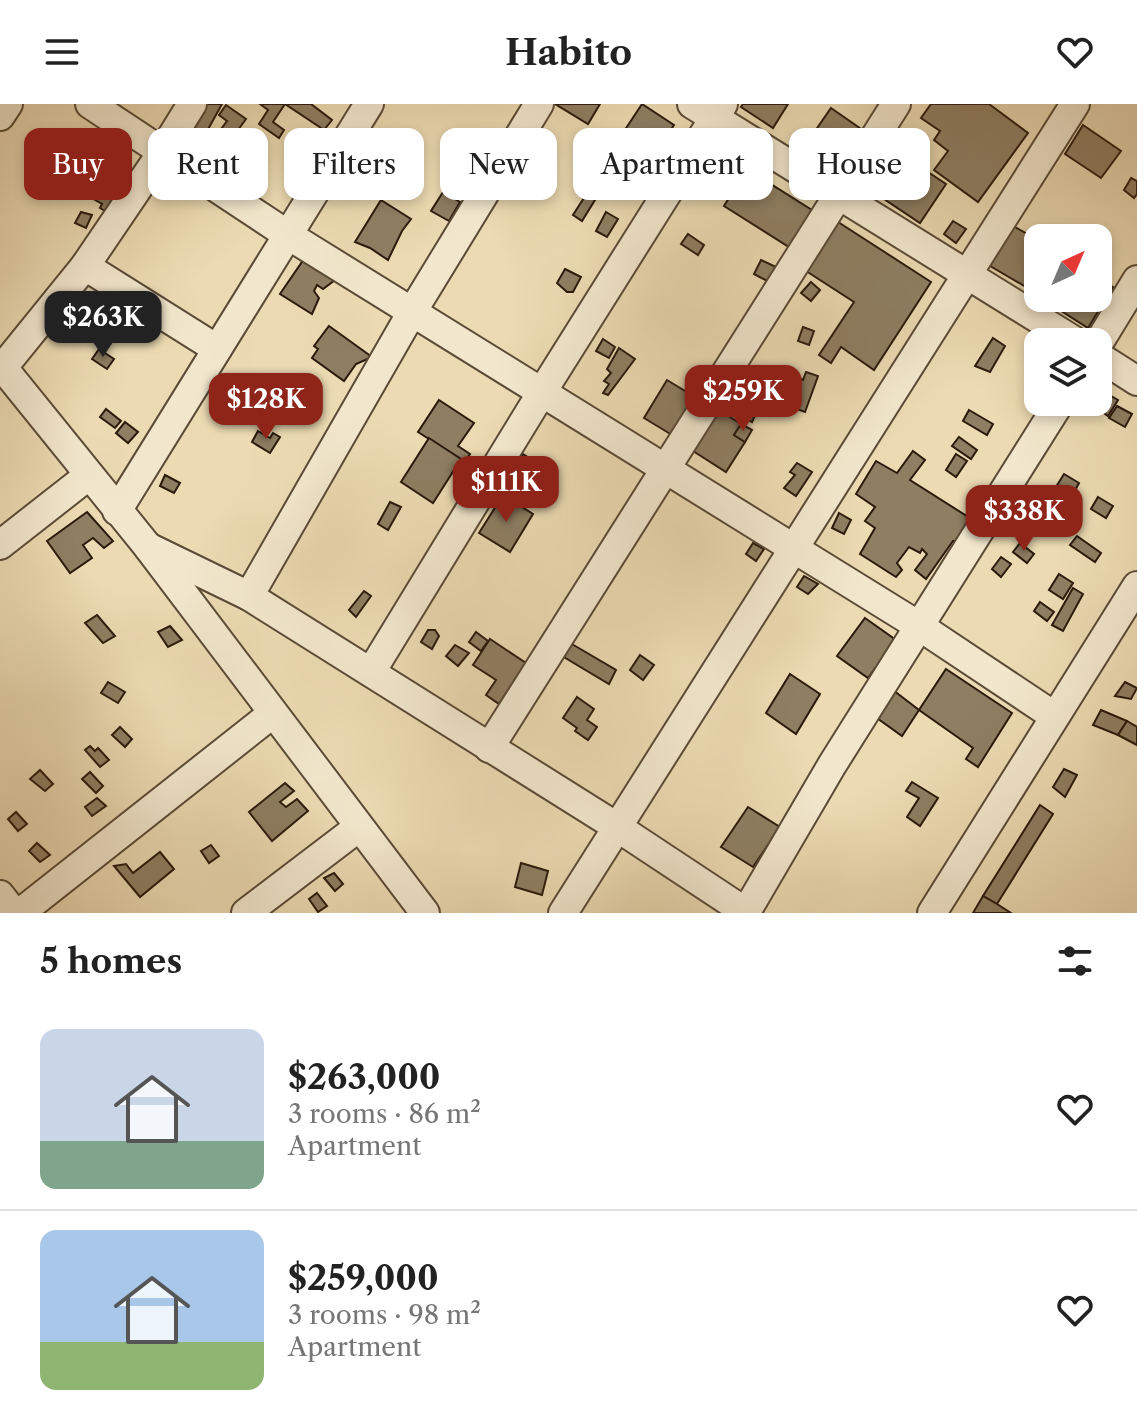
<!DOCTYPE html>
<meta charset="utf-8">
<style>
:root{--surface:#fff;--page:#f6f6f6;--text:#222;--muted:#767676;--line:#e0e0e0;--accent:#8f2418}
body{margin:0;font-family:"Libre Caslon Text",serif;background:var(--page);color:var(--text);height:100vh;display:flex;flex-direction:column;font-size:30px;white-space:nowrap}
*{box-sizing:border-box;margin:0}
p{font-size:26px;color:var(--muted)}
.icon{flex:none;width:44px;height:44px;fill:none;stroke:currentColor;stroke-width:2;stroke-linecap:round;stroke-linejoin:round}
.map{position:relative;height:809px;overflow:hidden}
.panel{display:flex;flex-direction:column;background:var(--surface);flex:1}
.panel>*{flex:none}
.banner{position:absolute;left:24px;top:24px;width:1090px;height:72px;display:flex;gap:16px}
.needle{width:52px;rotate:44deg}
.fabs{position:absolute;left:1024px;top:120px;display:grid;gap:16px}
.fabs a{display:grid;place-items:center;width:88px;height:88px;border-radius:16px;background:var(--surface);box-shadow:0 4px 12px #0003;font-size:40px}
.price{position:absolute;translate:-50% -68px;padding:0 18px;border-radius:16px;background:var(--accent);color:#fff;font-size:26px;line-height:52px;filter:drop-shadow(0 2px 4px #0008)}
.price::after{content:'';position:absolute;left:50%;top:48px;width:24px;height:18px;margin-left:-12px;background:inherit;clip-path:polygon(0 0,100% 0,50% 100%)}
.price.selected{background:#222;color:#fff}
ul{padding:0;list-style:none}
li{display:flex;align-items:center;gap:24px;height:200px;padding:0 40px}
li+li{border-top:2px solid var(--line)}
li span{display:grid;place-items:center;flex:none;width:224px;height:160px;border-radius:16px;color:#555}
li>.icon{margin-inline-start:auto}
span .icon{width:96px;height:96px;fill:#fffc;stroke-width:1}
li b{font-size:34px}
h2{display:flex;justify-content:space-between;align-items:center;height:96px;padding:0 40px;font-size:34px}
.tag{padding:0 28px;border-radius:16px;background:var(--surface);box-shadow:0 4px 12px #0003;font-size:28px;line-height:72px}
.tag.selected{background:var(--accent);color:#fff}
header{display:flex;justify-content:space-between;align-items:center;height:104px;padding:0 40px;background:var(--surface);font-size:36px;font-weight:700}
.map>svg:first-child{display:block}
.building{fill:#8e7e62;stroke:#2a1a0c;stroke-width:2}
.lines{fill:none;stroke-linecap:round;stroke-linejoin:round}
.minor-casing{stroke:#5a4a36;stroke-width:32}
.minor{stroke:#f2e7cd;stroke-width:28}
</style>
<header><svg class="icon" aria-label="menu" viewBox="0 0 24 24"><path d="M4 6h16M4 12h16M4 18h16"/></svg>Habito<svg class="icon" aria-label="heart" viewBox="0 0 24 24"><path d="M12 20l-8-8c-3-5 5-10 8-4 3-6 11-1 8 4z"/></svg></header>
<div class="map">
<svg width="1137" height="809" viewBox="0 0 1137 809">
<rect width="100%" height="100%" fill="#ebdab2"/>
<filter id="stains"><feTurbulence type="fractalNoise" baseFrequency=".0025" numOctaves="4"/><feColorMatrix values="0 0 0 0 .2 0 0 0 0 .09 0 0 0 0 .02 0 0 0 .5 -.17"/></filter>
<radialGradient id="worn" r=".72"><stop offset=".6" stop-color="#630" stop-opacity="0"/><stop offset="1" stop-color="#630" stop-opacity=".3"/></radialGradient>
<!-- building -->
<g class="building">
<path d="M206,0H222L201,38L189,31Z"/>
<path d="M260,0H285L273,18L284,26L279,34L259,20L268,6Z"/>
<path d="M285,0H311L332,16L324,26Z"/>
<path d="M555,0H600L588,20Z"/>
<path d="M642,0L674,21L649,59L617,38Z"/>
<path d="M743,0H788L773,24L741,3Z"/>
<path d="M931,0H989L1028,29L978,98L934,66L948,47L934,36L940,27L921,14Z"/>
<path d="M226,1L246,15L225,44L213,36L227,17L219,11Z"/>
<path d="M831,4L864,27L835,69L802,46Z"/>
<path d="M1083,21L1121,47L1101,74L1065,50Z"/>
<path d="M883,38L946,80L920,119L857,77Z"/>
<path d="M617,43L635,56L626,68L609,55Z"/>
<path d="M747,65L812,106L789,143L724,102Z"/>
<path d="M1131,74L1137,77V90L1134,94L1124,86Z"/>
<path d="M92,75L124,95L113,112L100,104L102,100L83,89Z"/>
<path d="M589,86L598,91L582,117L573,111Z"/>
<path d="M443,88L460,98L449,117L431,107Z"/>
<path d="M381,96L411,115L402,127L388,156L370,144L355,138Z"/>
<path d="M81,108L92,111L86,124L75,119Z"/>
<path d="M606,108L618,115L607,133L596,127Z"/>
<path d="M835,116L931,178L874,266L841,243L831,259L819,251L854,198L803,165Z"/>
<path d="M953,117L966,125L956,139L944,130Z"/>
<path d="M1013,122L1038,136V164L1026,183L990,162Z"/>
<path d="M688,130L704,141L698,151L681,140Z"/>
<path d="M304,155L335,176L323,185L317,181L314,187L319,194L312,210L280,190Z"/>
<path d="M761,156L778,164L771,179L754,170Z"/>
<path d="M565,165L581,173L573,188H567L557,179Z"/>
<path d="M1098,174L1113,183L1088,224L1055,203L1061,194H1098Z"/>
<path d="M811,178L820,186L811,197L801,189Z"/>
<path d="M329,222L372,253L356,260L344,277L312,254L318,245L314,242Z"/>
<path d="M803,223L814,227L809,241L798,237Z"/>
<path d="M993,234L1005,242L990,268L975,262Z"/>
<path d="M603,235L615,243L609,254L596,247Z"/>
<path d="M619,244L635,255L608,291L603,289L609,280L604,277L611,269L607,265Z"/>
<path d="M99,245L114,255L107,265L92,255Z"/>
<path d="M806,268L818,272L805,308L778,298L789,270L803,276Z"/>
<path d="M667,276L695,293L672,331L644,314Z"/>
<path d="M1106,289L1118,296L1108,312L1097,304Z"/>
<path d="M742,294L759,303L752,318L735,308Z"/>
<path d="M439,296L474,319L458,342L470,350L465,358L418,328Z"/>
<path d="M1117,302L1132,310L1125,323L1109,314Z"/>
<path d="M106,305L121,317L115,324L100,313Z"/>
<path d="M719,306L741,320L734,331L745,338L726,368L693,347Z"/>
<path d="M969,306L993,320L987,331L963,317Z"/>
<path d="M125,318L138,328L128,339L116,329Z"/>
<path d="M741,320L752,326L745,338L734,331Z"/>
<path d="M258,327L270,334L273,329L280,333L270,349L252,338Z"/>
<path d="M959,333L977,346L971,355L952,342Z"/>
<path d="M429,334L461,355L433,399L401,378Z"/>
<path d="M913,347L925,356L910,376L973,416L960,437H953L926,475L915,466L927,450L922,445L920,449L909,443L897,459L902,466L896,473L860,450L875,424L865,417L875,403L856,390L876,357L897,369Z"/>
<path d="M523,350L537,359L530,371L526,368L517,382L524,385L517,396L501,385Z"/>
<path d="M956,350L967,357L956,373L946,366Z"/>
<path d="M537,359L549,366L542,379L530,371Z"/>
<path d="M797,359L812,368L796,392L784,384L795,371L790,368Z"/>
<path d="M1064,370L1079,379L1072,392L1056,383Z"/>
<path d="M165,371L180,379L174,389L160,382Z"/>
<path d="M503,391L533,410L510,448L479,429Z"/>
<path d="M1098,393L1113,402L1106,414L1091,405Z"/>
<path d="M390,398L401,403L388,426L378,420Z"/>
<path d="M87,408L113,437L104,444L93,434L83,441L92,454L70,469L47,437Z"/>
<path d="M839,409L851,416L844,430L832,424Z"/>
<path d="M1077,432L1101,449L1095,458L1070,441Z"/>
<path d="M753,439L764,445L756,457L746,450Z"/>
<path d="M1020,439L1034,450L1027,459L1013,448Z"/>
<path d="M1001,453L1011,460L1001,473L992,465Z"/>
<path d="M1059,470L1073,479L1063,495L1049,486Z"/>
<path d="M804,472L818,480L808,490L797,483Z"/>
<path d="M1073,484L1083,490L1063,527L1052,521Z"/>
<path d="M364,487L371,492L356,513L349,506Z"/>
<path d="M1040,498L1054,508L1047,517L1034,507Z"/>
<path d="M97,511L115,532L103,539L85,519Z"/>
<path d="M865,514L896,536L868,574L837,552Z"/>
<path d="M170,522L182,536L168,543L158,528Z"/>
<path d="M428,526H435L439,532L432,545L421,538Z"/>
<path d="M476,528L488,537L481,547L469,538Z"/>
<path d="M490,535L526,559L499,600L486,591L496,576L473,561Z"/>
<path d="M565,536L616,566L609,580L557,549Z"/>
<path d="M455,541L469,549L458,562L446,552Z"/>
<path d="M640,551L654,561L643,576L630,566Z"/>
<path d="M946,565L1012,609L978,663L966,655L973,644L919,606Z"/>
<path d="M790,570L820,590L796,630L766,609Z"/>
<path d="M108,578L125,588L118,599L101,589Z"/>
<path d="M1125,578L1137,584L1131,595L1115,592Z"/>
<path d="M889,583L919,606L902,632L870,609Z"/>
<path d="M577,593L594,605L587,616L597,623L588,636L575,627L577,624L563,614Z"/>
<path d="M1101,606L1127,617L1118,631L1093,621Z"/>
<path d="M1127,617L1137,623V641L1118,631Z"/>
<path d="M120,623L132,635L125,643L112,631Z"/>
<path d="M90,642L95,647L98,644L109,656L100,663L85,646Z"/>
<path d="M1064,665L1077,671L1065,693L1053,683Z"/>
<path d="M40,666L53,680L45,687L30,675Z"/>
<path d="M90,668L103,682L96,689L82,675Z"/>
<path d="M912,678L938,694L920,722L907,713L919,694L906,687Z"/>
<path d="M285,679L294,687L280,698L286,703L297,695L308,707L272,737L249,708Z"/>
<path d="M97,694L106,702L92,712L85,703Z"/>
<path d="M1040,701L1053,710L997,800L983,792Z"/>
<path d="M748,703L780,723L753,763L721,743Z"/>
<path d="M16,708L27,720L18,727L8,715Z"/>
<path d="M37,739L50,751L40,758L29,747Z"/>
<path d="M211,741L219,752L209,759L201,747Z"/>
<path d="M160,748L174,765L140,793L114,762L126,760L133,769Z"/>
<path d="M521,759L548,767L542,791L515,783Z"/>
<path d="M334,769L343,780L335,787L324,774Z"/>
<path d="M317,789L327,802L318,808L309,795Z"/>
<path d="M983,792L997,800L1011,809H973Z"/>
</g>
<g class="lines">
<!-- minor casing -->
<g class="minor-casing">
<g id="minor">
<path d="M90,0L288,131L919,522L1054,612"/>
<path d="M692,0L1076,238"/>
<path d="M0,12L8,0"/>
<path d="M85,162L217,245"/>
<path d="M1098,240L1137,176"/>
<path d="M1098,252L1137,277"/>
<path d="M0,260L148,443L425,809"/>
<path d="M0,267L85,162L163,47L192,0"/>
<path d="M117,407L369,0"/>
<path d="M0,441L88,372"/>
<path d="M148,443L249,492L617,723L747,809"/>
<path d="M249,492L412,208L539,0"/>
<path d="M371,568L542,288L723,0"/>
<path d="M489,644L896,0"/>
<path d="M0,791L14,809"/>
<path d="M746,808L832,661L1060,298"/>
<path d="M20,809L272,610"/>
<path d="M246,809L359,723"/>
<path d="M563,809L1075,0"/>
<path d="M932,809L1137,482"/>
</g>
</g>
<!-- minor -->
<use href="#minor" class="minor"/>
</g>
<rect width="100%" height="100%" filter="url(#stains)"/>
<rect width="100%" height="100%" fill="url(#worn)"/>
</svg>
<div class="fabs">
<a><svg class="needle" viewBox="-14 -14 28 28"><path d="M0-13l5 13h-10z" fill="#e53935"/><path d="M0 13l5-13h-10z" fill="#767676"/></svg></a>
<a><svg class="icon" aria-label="layers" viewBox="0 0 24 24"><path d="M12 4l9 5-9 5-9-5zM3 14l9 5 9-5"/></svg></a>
</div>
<b class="price selected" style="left:103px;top:255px">$263K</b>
<b class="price" style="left:743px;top:329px">$259K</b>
<b class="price" style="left:266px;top:337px">$128K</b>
<b class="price" style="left:506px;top:420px">$111K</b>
<b class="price" style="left:1024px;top:449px">$338K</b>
<div class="banner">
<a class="tag selected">Buy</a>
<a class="tag">Rent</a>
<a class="tag">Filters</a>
<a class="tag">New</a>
<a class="tag">Apartment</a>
<a class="tag">House</a>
</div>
</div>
<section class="panel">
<h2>5 homes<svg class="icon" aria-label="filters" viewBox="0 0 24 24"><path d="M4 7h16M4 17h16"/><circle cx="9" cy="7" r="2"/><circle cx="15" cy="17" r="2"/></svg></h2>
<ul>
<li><span style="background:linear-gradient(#c9d6e8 70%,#7fa58c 0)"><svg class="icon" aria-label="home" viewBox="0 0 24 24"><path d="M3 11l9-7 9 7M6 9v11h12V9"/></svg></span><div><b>$263,000</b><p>3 rooms · 86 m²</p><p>Apartment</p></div><svg class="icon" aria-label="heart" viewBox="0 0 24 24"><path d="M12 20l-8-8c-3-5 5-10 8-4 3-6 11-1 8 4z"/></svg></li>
<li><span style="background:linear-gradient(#a9c7e8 70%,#8fb573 0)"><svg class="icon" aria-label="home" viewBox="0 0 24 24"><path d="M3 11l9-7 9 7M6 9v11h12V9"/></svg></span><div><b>$259,000</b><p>3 rooms · 98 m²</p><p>Apartment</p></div><svg class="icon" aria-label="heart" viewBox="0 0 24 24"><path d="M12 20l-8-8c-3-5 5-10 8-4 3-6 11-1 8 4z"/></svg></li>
</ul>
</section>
